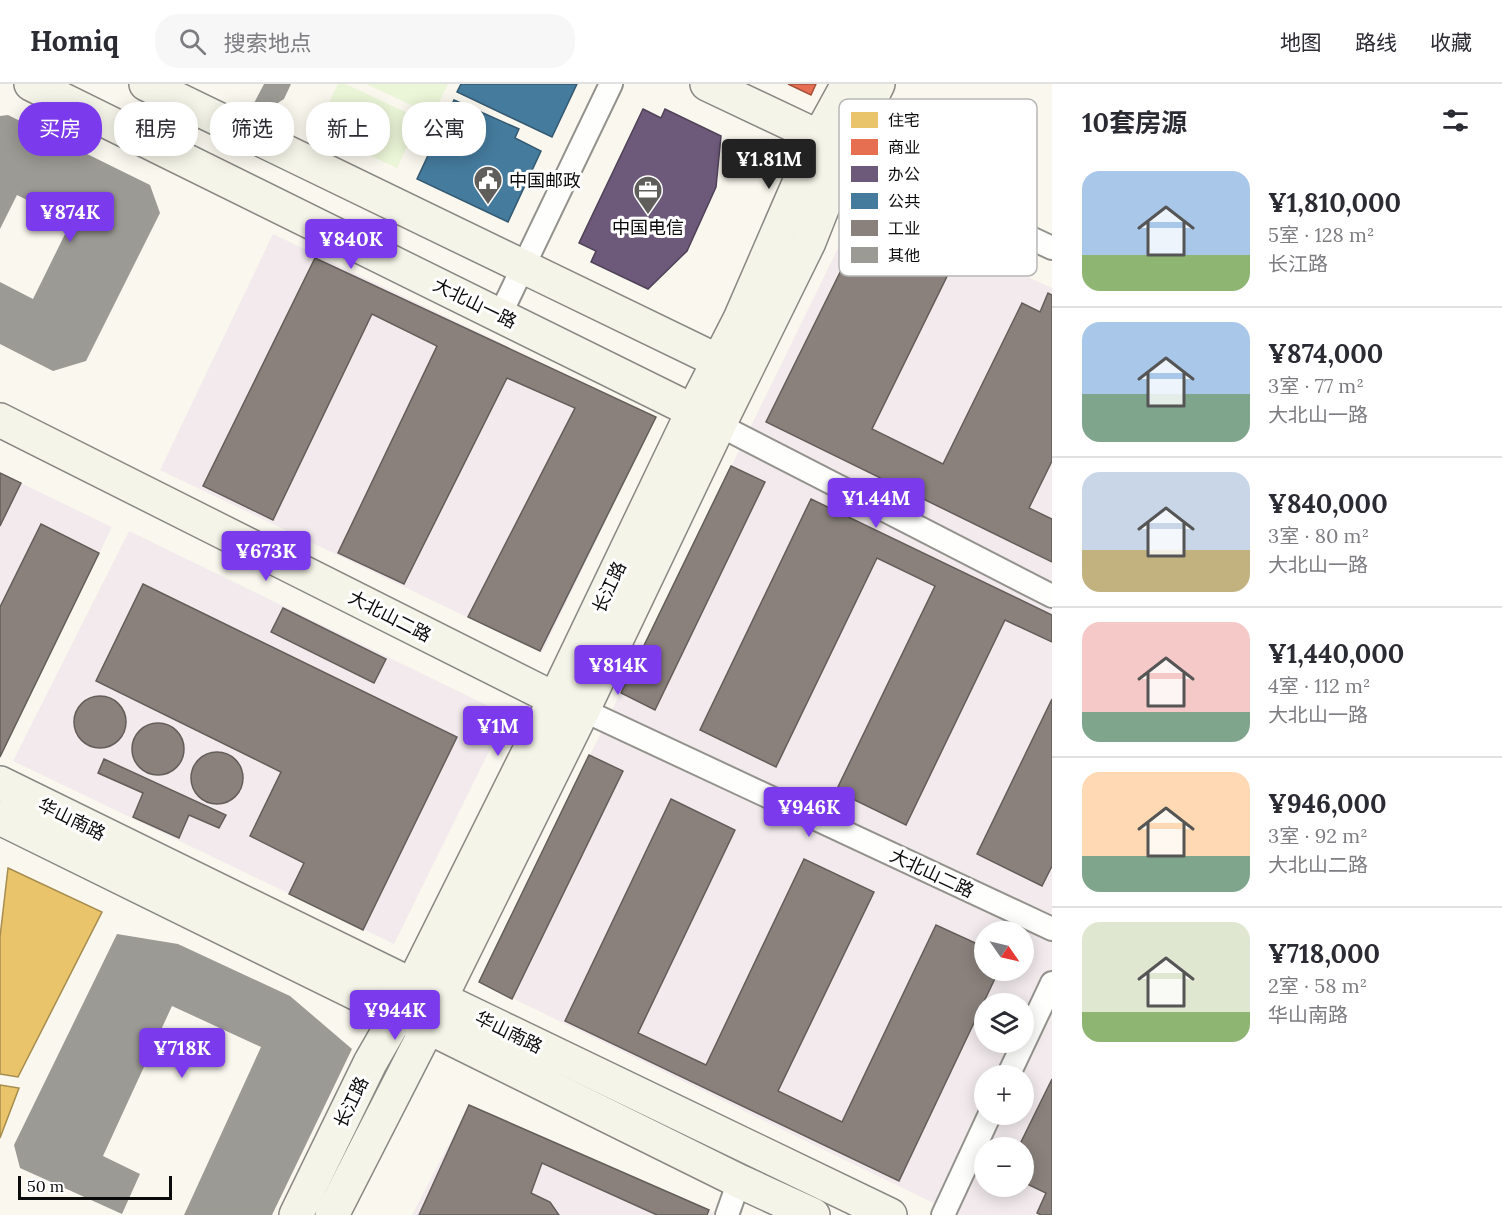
<!DOCTYPE html>
<html lang="zh">
<meta charset="utf-8">
<style>
:root{--surface:#fff;--page:#f7f7f7;--text:#2b2b33;--muted:#7c7c81;--line:#e1e1e2;--accent:#7c3aed}
body{margin:0;font-family:Lora,"Noto Sans SC",serif;background:var(--page);color:var(--text);height:100vh;display:flex;flex-direction:column;font-size:22px;white-space:nowrap}
*{box-sizing:border-box;margin:0}
p{font-size:20px;color:var(--muted)}
.icon{flex:none;width:33px;height:33px;fill:none;stroke:currentColor;stroke-width:2;stroke-linecap:round;stroke-linejoin:round}
.map{position:relative;flex:1;overflow:hidden}
.drawer{display:flex;flex-direction:column;background:var(--surface);width:450px}
.drawer>*{flex:none}
.banner{position:absolute;left:18px;top:18px;width:570px;height:54px;display:flex;gap:12px}
.needle{width:39px;rotate:124deg}
.fabs{position:absolute;left:974px;top:837px;display:grid;gap:12px}
.fabs a{display:grid;place-items:center;width:60px;height:60px;border-radius:50%;background:var(--surface);box-shadow:0 3px 15px #0003;font-size:30px}
.scale{position:absolute;left:18px;bottom:15px;width:154px;box-sizing:border-box;padding-left:6px;border:3px solid #0b0b0b;border-top:0;font-size:16px;line-height:21px;white-space:nowrap;color:#0b0b0b;-webkit-text-stroke:4px #fff;paint-order:stroke}
.price{position:absolute;translate:-50% -51px;padding:0 14px;border-radius:6px;background:var(--accent);color:#fff;font-size:20px;line-height:39px;filter:drop-shadow(0 2px 3px #0008)}
.price::after{content:'';position:absolute;left:50%;top:36px;width:18px;height:14px;margin-left:-9px;background:inherit;clip-path:polygon(0 0,100% 0,50% 100%)}
.price.active{background:#222;color:#fff}
ul{padding:0;list-style:none}
li{display:flex;align-items:center;gap:18px;height:150px;padding:0 30px}
li+li{border-top:2px solid var(--line)}
li span{display:grid;place-items:center;flex:none;width:168px;height:120px;border-radius:18px;color:#555}
li>.icon{margin-inline-start:auto}
span .icon{width:72px;height:72px;fill:#fffc;stroke-width:1}
li b{font-size:26px}
h2{display:flex;justify-content:space-between;align-items:center;height:72px;padding:0 30px;font-size:26px}
.tag{padding:0 21px;border-radius:24px;background:var(--surface);box-shadow:0 3px 15px #0003;font-size:21px;line-height:54px}
.tag.active{background:var(--accent);color:#fff}
header{display:flex;align-items:center;gap:36px;box-sizing:border-box;height:84px;padding:0 30px;background:var(--surface);border-bottom:2px solid var(--line)}
header strong{font-size:28px}
nav{display:flex;gap:33px;margin-inline-start:auto;font-size:21px}
.search{width:420px;height:54px;background:var(--page);display:flex;align-items:center;gap:15px;box-sizing:border-box;padding:0 21px;border-radius:24px;color:var(--muted);font-size:22px}
main{display:flex;flex:1;min-height:0}
.map>svg:first-child{display:block}
.industrial{fill:#f2eaec;fill-rule:evenodd}
.pitch{fill:#ebf5d7}
.homes{fill:#e9c46a;stroke:#a68c4e;stroke-width:1.5}
.shops{fill:#e76f51;stroke:#a5513c;stroke-width:1.5}
.offices{fill:#6d597a;stroke:#504259;stroke-width:1.5}
.public{fill:#457b9d;stroke:#345971;stroke-width:1.5}
.industry{fill:#8a817c;stroke:#645e5a;stroke-width:1.5}
.building{fill:#9c9a94}
.lines{fill:none;stroke-linecap:round;stroke-linejoin:round}
.street-casing{stroke:#93928d;stroke-width:26}
.secondary-casing{stroke:#898884;stroke-width:36}
.street{stroke:#fefefc;stroke-width:22}
.secondary{stroke:#f4f4e8;stroke-width:33}
.labels{text-anchor:middle;dominant-baseline:central;stroke-width:6;stroke-linejoin:round;paint-order:stroke}
.poi-label{font-size:18px;fill:#0b0b0b;stroke:#fff;text-anchor:start}
.street-label{font-size:18px;fill:#0b0b0b;stroke:#fff}
.key{fill:#fff;stroke:#b6b6b6;stroke-width:1.5}
.key-label{font-size:16px;fill:#0b0b0b}
</style>
<header>
<strong>Homiq</strong>
<div class="search"><svg class="icon" aria-label="search" viewBox="0 0 24 24"><circle cx="10" cy="10" r="6"/><path d="M15 15l6 6"/></svg>搜索地点</div>
<nav><a>地图</a><a>路线</a><a>收藏</a></nav>
</header>
<main>
<div class="map">
<svg width="1052" height="1131" viewBox="0 0 1052 1131">
<rect width="100%" height="100%" fill="#faf8ee"/>
<!-- industrial -->
<g class="industrial">
<path d="M862,115L1052,204V1131H958L479,898ZM984,848H1023V886H984ZM984,920H1023V958H984ZM984,992H1023V1030H984ZM984,1064H1023V1102H984Z"/>
<path d="M273,150L656,333L542,569L160,386Z"/>
<path d="M0,389L112,443L0,673Z"/>
<path d="M129,447L507,631L394,860L13,677Z"/>
<path d="M469,1021L709,1126L719,1131H412Z"/>
</g>
<!-- pitch -->
<g class="pitch">
<path d="M338,0H346L420,35L397,84L316,46Z"/>
<path d="M366,0H448L433,31Z"/>
</g>
<!-- homes -->
<g class="homes">
<path d="M8,784L102,828L18,993L0,990V853Z"/>
<path d="M0,1001L19,1004L0,1054Z"/>
</g>
<!-- shops -->
<path class="shops" d="M788,0H816L811,11Z"/>
<!-- offices -->
<path class="offices" d="M643,25L661,34L665,25L721,52L716,103L687,167L648,205L591,178L596,167L579,159Z"/>
<!-- public -->
<g class="public">
<path d="M461,0H577L552,53L457,8Z"/>
<path d="M454,16L519,45L515,54L541,67L508,138L417,95Z"/>
</g>
<!-- industry -->
<g class="industry">
<path d="M892,132L960,166L872,345L943,380L1022,219L1040,228L1048,209L1052,211V377L1029,424L1052,435V478L766,338L862,144L881,153Z"/>
<path d="M315,174L656,333L540,567L468,533L575,324L507,294L404,500L338,469L437,262L372,230L273,436L203,402Z"/>
<path d="M731,382L765,398L655,626L621,609Z"/>
<path d="M0,389L21,399L0,442Z"/>
<path d="M811,415L1052,531V558L1005,536L906,741L836,707L935,502L877,474L776,683L700,646Z"/>
<path d="M41,440L99,469L0,673V523Z"/>
<path d="M143,500L457,653L363,846L289,810L304,779L250,752L281,688L96,597Z"/>
<path d="M283,524L386,575L374,599L271,548Z"/>
<circle cx="100" cy="638" r="26"/>
<path d="M1052,615V782L1042,802L977,770Z"/>
<circle cx="158" cy="665" r="26"/>
<circle cx="217" cy="694" r="26"/>
<path d="M589,671L623,687L512,915L479,898Z"/>
<path d="M104,675L226,731L219,744L189,731L179,754L133,733L143,709L98,689Z"/>
<path d="M671,715L735,746L638,949L706,981L804,775L874,808L778,1007L842,1038L936,841L984,863V886H999L899,1097L565,937Z"/>
<path d="M1052,995V1131H1041L1037,1129L1046,1109L1023,1098V1064H1018Z"/>
<path d="M469,1021L709,1126L707,1131H657L542,1079L531,1109L550,1118L559,1131H419Z"/>
</g>
<!-- building -->
<g class="building">
<path d="M264,0H291L284,15L267,26L254,19Z"/>
<path d="M8,31L150,101L160,129L86,277L53,287L0,260V198L33,215L71,138L17,111L0,145V32Z"/>
<path d="M117,850L178,860L290,912L352,965L272,1131H184L261,963L172,922L103,1072L140,1090L122,1130L20,1084L14,1061Z"/>
</g>
<g class="lines">
<!-- street casing -->
<g class="street-casing">
<g id="street">
<path d="M845,67L1052,164"/>
<path d="M500,231L611,0"/>
<path d="M719,341L1052,512"/>
<path d="M583,626L1052,845"/>
<path d="M1008,992L1052,899"/>
<path d="M727,1131L739,1097"/>
<path d="M943,1131L990,1030"/>
</g>
</g>
<!-- secondary casing -->
<g class="secondary-casing">
<g id="secondary">
<path d="M31,0L693,327"/>
<path d="M146,0L718,277"/>
<path d="M707,0L819,53"/>
<path d="M0,336L555,615"/>
<path d="M0,699L412,901L890,1131"/>
<path d="M0,734L398,930L428,943L739,1097L813,1131"/>
<path d="M296,1131L370,979L398,930L555,615L693,327L740,235L819,53L848,0"/>
<path d="M332,1131L428,943L440,915L583,626L719,341L809,158L845,67L878,0"/>
</g>
</g>
<!-- street -->
<use href="#street" class="street"/>
<!-- secondary -->
<use href="#secondary" class="secondary"/>
</g>
<!-- icons -->
<defs>
<g id="civic-pin" transform="scale(1.5)"><path d="M0 17L-7.5 6A9.5 9.5 0 1 1 7.5 6Z" fill="#5f5e5a" stroke="#fff"/><path d="M-.6-6.5H3V-4.5H.6V-3L4-1V1h2V6H-6V1h2V-1L-.6-3ZM-1.2 2.5V6h2.4V2.5Z" fill="#fff"/></g>
<g id="office-pin" transform="scale(1.5)"><path d="M0 17L-7.5 6A9.5 9.5 0 1 1 7.5 6Z" fill="#5f5e5a" stroke="#fff"/><path d="M-6-3h4V-5.5h4V-3h4V5H-6ZM-1-4.5V-3h2v-1.5ZM-6 0V1H6V0Z" fill="#fff"/></g>
</defs>
<g fill-rule="evenodd">
<use href="#civic-pin" x="488" y="96"/>
<use href="#office-pin" x="648" y="106"/>
</g>
<g class="labels">
<!-- poi labels -->
<g class="poi-label">
<text x="509" y="96">中国邮政</text>
<text x="648" y="143" text-anchor="middle">中国电信</text>
</g>
<!-- street labels -->
<g class="street-label">
<text transform="translate(475 219) rotate(26)">大北山一路</text>
<text transform="translate(609 503) rotate(-65)">长江路</text>
<text transform="translate(390 532) rotate(27)">大北山二路</text>
<text transform="translate(72 735) rotate(26)">华山南路</text>
<text transform="translate(932 789) rotate(25)">大北山二路</text>
<text transform="translate(509 948) rotate(26)">华山南路</text>
<text transform="translate(351 1018) rotate(-64)">长江路</text>
</g>
</g>
<!-- legend -->
<rect x="839" y="15" width="198" height="177" rx="9" class="key"/>
<rect x="851" y="28" width="27" height="16" fill="#e9c46a"/>
<rect x="851" y="55" width="27" height="16" fill="#e76f51"/>
<rect x="851" y="82" width="27" height="16" fill="#6d597a"/>
<rect x="851" y="109" width="27" height="16" fill="#457b9d"/>
<rect x="851" y="136" width="27" height="16" fill="#8a817c"/>
<rect x="851" y="163" width="27" height="16" fill="#9c9a94"/>
<g class="key-label">
<text x="888" y="42">住宅</text>
<text x="888" y="69">商业</text>
<text x="888" y="96">办公</text>
<text x="888" y="123">公共</text>
<text x="888" y="150">工业</text>
<text x="888" y="177">其他</text>
</g>
</svg>
<div class="fabs">
<a><svg class="needle" viewBox="-14 -14 28 28"><path d="M0-13l5 13h-10z" fill="#e53935"/><path d="M0 13l5-13h-10z" fill="#7c7c81"/></svg></a>
<a><svg class="icon" aria-label="layers" viewBox="0 0 24 24"><path d="M12 4l9 5-9 5-9-5zM3 14l9 5 9-5"/></svg></a>
<a>+</a>
<a>−</a>
</div>
<div class="scale">50 m</div>
<b class="price active" style="left:769px;top:106px">¥1.81M</b>
<b class="price" style="left:70px;top:159px">¥874K</b>
<b class="price" style="left:351px;top:186px">¥840K</b>
<b class="price" style="left:876px;top:445px">¥1.44M</b>
<b class="price" style="left:266px;top:498px">¥673K</b>
<b class="price" style="left:618px;top:612px">¥814K</b>
<b class="price" style="left:498px;top:673px">¥1M</b>
<b class="price" style="left:809px;top:754px">¥946K</b>
<b class="price" style="left:395px;top:957px">¥944K</b>
<b class="price" style="left:182px;top:995px">¥718K</b>
<div class="banner">
<a class="tag active">买房</a>
<a class="tag">租房</a>
<a class="tag">筛选</a>
<a class="tag">新上</a>
<a class="tag">公寓</a>
</div>
</div>
<section class="drawer">
<h2>10套房源<svg class="icon" aria-label="filters" viewBox="0 0 24 24"><path d="M4 7h16M4 17h16"/><circle cx="9" cy="7" r="2"/><circle cx="15" cy="17" r="2"/></svg></h2>
<ul>
<li><span style="background:linear-gradient(#a9c7e8 70%,#8fb573 0)"><svg class="icon" aria-label="home" viewBox="0 0 24 24"><path d="M3 11l9-7 9 7M6 9v11h12V9"/></svg></span><div><b>¥1,810,000</b><p>5室 · 128 m²</p><p>长江路</p></div></li>
<li><span style="background:linear-gradient(#a9c7e8 60%,#7fa58c 0)"><svg class="icon" aria-label="home" viewBox="0 0 24 24"><path d="M3 11l9-7 9 7M6 9v11h12V9"/></svg></span><div><b>¥874,000</b><p>3室 · 77 m²</p><p>大北山一路</p></div></li>
<li><span style="background:linear-gradient(#c9d6e8 65%,#c2b280 0)"><svg class="icon" aria-label="home" viewBox="0 0 24 24"><path d="M3 11l9-7 9 7M6 9v11h12V9"/></svg></span><div><b>¥840,000</b><p>3室 · 80 m²</p><p>大北山一路</p></div></li>
<li><span style="background:linear-gradient(#f6c9c9 75%,#7fa58c 0)"><svg class="icon" aria-label="home" viewBox="0 0 24 24"><path d="M3 11l9-7 9 7M6 9v11h12V9"/></svg></span><div><b>¥1,440,000</b><p>4室 · 112 m²</p><p>大北山一路</p></div></li>
<li><span style="background:linear-gradient(#ffd9b3 70%,#7fa58c 0)"><svg class="icon" aria-label="home" viewBox="0 0 24 24"><path d="M3 11l9-7 9 7M6 9v11h12V9"/></svg></span><div><b>¥946,000</b><p>3室 · 92 m²</p><p>大北山二路</p></div></li>
<li><span style="background:linear-gradient(#dfe7d0 75%,#8fb573 0)"><svg class="icon" aria-label="home" viewBox="0 0 24 24"><path d="M3 11l9-7 9 7M6 9v11h12V9"/></svg></span><div><b>¥718,000</b><p>2室 · 58 m²</p><p>华山南路</p></div></li>
</ul>
</section>
</main>
